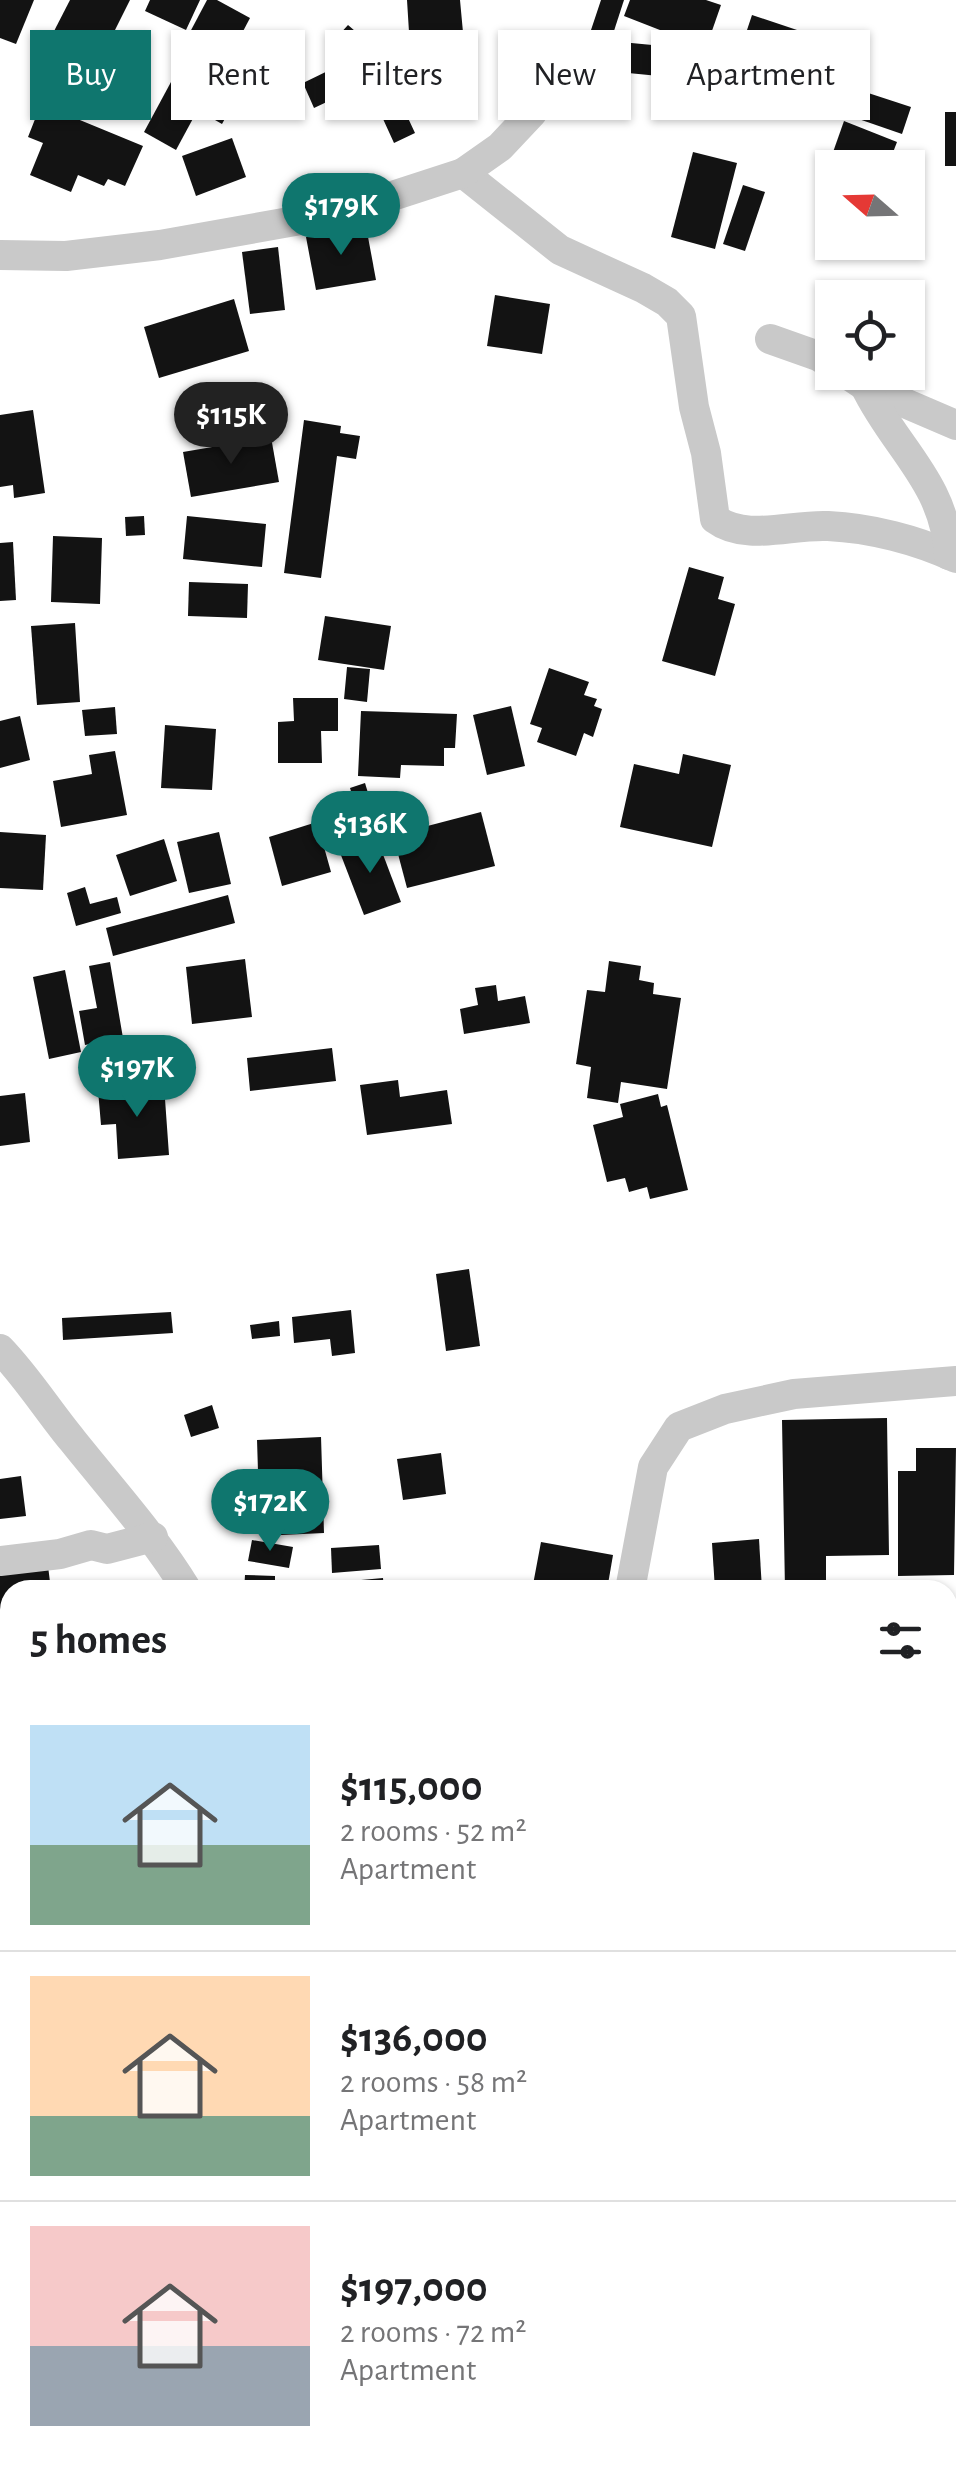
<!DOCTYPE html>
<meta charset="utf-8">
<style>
:root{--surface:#fff;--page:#f2f2f2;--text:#202124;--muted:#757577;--line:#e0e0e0;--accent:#0f766e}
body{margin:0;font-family:"Alegreya Sans",sans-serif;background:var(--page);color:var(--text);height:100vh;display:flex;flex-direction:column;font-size:38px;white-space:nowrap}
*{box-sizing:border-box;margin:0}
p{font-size:32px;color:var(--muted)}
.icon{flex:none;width:55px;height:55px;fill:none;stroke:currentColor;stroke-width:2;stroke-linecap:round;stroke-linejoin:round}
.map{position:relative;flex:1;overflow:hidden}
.panel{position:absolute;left:0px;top:1580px;width:958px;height:892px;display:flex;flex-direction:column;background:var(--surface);border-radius:30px 30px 0 0;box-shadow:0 2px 8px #0004}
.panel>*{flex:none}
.banner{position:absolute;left:30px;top:30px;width:898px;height:90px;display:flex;gap:20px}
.needle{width:65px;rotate:290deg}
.buttons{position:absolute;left:815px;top:150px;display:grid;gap:20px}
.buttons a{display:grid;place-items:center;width:110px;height:110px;border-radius:0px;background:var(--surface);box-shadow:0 2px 8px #0004;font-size:50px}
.price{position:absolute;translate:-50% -85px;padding:0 22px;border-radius:35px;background:var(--accent);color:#fff;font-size:32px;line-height:65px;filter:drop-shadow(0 2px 5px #0008)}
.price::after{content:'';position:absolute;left:50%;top:60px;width:30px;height:22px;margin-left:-15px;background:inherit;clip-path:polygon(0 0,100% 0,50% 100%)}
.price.active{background:#222;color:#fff}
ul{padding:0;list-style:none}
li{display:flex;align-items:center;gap:30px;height:250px;padding:0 30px}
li+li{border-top:2px solid var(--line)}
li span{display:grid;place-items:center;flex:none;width:280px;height:200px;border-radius:0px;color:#555}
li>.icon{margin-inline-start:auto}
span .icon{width:120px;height:120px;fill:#fffc;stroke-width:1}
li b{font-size:42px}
h2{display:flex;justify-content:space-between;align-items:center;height:120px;padding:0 30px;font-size:42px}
.chip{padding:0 35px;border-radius:0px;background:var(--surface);box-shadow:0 2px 8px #0004;font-size:35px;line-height:90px}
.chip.active{background:var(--accent);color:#fff}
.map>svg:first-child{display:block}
.building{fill:#131313}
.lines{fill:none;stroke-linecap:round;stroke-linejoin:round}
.street{stroke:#c9c9c9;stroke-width:30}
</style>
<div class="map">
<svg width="956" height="2471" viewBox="0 0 956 2471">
<rect width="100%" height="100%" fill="#fff"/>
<!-- building -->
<g class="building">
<path d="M0,0H34L16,44L0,38Z"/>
<path d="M70,0H130L99,62L51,37Z"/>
<path d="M150,0H200L186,30L145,11Z"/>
<path d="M207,0H217L250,18L221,73L180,51Z"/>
<path d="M407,0H460L464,43L431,45L430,30L409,32Z"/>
<path d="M601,0H624L612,37L591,30Z"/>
<path d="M630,0H706L721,5L706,48L624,16Z"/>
<path d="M752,15L800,31L775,109L739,97L748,70L735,66Z"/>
<path d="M348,25L369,43L358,57L348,49L340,57L328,47Z"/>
<path d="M254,34L296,53L276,99L233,80Z"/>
<path d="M579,41L611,47L603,84L572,77Z"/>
<path d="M621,42L673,47L669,77L618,72Z"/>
<path d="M338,66L350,91L314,108L303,83Z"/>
<path d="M96,67L141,88L127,117L83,96Z"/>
<path d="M380,67L385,77L388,75L415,133L394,143L363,75Z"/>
<path d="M220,81L252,100L240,120L228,113L222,124L201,112Z"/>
<path d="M171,82L203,100L176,150L144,132Z"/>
<path d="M856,89L911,107L902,134L847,115Z"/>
<path d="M41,104L143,146L125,186L108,179L104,186L78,175L71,192L30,175L43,143L28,137Z"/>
<rect x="945" y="112" width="11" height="54"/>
<path d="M844,121L897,142L887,168H865L832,155Z"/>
<path d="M232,138L246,177L196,196L182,156Z"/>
<path d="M693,152L737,163L715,249L671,237Z"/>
<path d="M743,185L765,192L745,251L723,244Z"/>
<path d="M832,203V242H865L858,260L816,243Z"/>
<path d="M366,226L376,280L316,290L306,237Z"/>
<path d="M278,247L285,310L250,314L242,252Z"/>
<path d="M495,295L550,304L542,354L487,346Z"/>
<path d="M234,299L249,351L159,378L144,327Z"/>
<path d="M33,410L45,493L14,498L13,485L0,487V415Z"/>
<path d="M304,420L341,426L340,433L360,436L356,459L337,456L321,578L284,573Z"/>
<path d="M271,437L279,482L191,497L183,452Z"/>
<path d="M144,516L145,535L126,536L125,517Z"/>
<path d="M187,516L266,524L262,567L183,559Z"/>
<path d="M53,536L102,538L100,604L51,602Z"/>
<path d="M13,542L16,600L0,601V543Z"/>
<path d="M689,567L724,577L718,599L735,604L715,676L662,661Z"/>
<path d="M189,582L248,584L247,618L188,616Z"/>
<path d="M325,616L391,626L384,670L318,660Z"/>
<path d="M75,623L80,702L37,705L31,626Z"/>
<path d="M347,667L370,669L367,702L344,699Z"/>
<path d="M549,668L589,682L584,695L597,699L594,706L602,709L593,737L584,733L576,756L537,742L542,728L530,724Z"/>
<path d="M293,698H338V731H321L322,763H278V722L294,721Z"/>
<path d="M511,706L525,766L487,775L473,715Z"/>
<path d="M115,707L117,734L85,736L82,710Z"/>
<path d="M361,711L457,714L455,748H444V766L401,765L400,778L358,776Z"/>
<path d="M20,716L30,760L0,768V721Z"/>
<path d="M165,725L216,729L212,790L161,788Z"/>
<path d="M115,751L127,815L61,827L53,781L92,774L89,755Z"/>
<path d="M683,754L731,765L712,847L620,827L634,764L679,774Z"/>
<path d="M365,783L374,813L359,818L350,788Z"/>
<path d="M481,812L495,866L407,888L393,835Z"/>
<path d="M317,822L331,872L282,886L269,837Z"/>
<path d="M0,832L46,835L43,890L0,888Z"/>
<path d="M219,832L231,884L189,893L177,842Z"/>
<path d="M376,836L401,902L364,915L339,850Z"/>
<path d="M164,839L177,881L130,896L116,855Z"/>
<path d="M85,887L90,904L117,897L121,913L76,926L67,893Z"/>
<path d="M228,895L235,923L113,956L106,928Z"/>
<path d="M245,959L252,1017L192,1024L186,967Z"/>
<path d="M609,961L641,966L639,980L654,983L653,994L681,998L667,1089L621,1082L618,1103L587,1098L591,1067L576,1064L587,990L605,992Z"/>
<path d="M110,962L123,1038L85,1045L79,1011L97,1008L89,966Z"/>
<path d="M65,970L81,1052L49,1059L33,977Z"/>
<path d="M496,985L498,1001L525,996L530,1023L464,1034L460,1009L478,1005L475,988Z"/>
<path d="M332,1048L336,1081L250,1091L247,1058Z"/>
<path d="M398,1080L400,1097L447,1090L452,1124L367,1135L360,1085Z"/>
<path d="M164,1085L169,1155L118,1159L116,1124L101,1125L98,1090Z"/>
<path d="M25,1093L30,1142L0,1146V1096Z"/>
<path d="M658,1094L661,1107L667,1105L688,1190L650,1199L647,1187L629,1192L625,1178L607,1182L593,1125L623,1117L620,1104Z"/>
<path d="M469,1269L480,1346L446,1351L436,1274Z"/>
<path d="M351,1310L355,1353L332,1356L330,1339L294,1343L292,1317Z"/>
<path d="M171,1312L173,1333L63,1340L62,1318Z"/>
<path d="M279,1321L280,1336L252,1339L250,1325Z"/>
<path d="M212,1405L219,1428L191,1437L184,1415Z"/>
<path d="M887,1418L889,1555L826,1556V1590H785L782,1420Z"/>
<path d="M321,1437L324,1533L260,1536L257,1440Z"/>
<path d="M916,1448H956L954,1575L898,1576V1471H916Z"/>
<path d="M441,1453L446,1494L403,1500L397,1459Z"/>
<path d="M21,1476L26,1516L0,1519V1479Z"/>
<path d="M759,1539L762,1590H715L712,1543Z"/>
<path d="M252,1540L293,1547L289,1568L248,1561Z"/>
<path d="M541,1542L613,1555L607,1590H532Z"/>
<path d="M379,1545L381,1569L332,1573L331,1548Z"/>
<path d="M48,1566L51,1590H10V1674L0,1676V1575Z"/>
<path d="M245,1575L275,1576V1590H244Z"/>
<path d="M383,1578L384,1590H284V1587Z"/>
<rect x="948" y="1632" width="8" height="72"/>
<path d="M10,1726V1772H8L0,1728Z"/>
<path d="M956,1745V1803L948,1804V1746Z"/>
<path d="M948,1936H956V1974L948,1975Z"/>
<path d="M948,2021H954L956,2044V2069L948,2070Z"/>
<path d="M956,2273V2341L948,2344V2276Z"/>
<path d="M8,2312L10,2339L0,2342V2314Z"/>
<path d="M10,2397V2462H36L38,2468L0,2471V2399Z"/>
<path d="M948,2418H956V2471H891L890,2462H948Z"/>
<path d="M226,2462H287L288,2471H226Z"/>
<path d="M410,2462H482L483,2471H412Z"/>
</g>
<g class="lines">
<!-- street -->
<g class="street">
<path d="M463,173L560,250L643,288L667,302L681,316L694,407L706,453L715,519C746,542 791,524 828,526C871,528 917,540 956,558"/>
<path d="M0,255L66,256L160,245L340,213L463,173L500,147L532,113"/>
<path d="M770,339L818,356L832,365"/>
<path d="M844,372L865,386L956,425"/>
<path d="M865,386C894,447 945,482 949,555"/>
<path d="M0,1349C28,1378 48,1411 73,1441C113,1491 154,1536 187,1590"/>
<path d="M0,1561L60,1554L91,1545L107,1549L153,1537"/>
<path d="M630,1590L653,1467L679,1427L725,1409L794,1394L956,1381"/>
<path d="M0,2164L10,2201"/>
<path d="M948,2264H956"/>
<path d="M70,2462L72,2471"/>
</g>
</g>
</svg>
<div class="buttons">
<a><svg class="needle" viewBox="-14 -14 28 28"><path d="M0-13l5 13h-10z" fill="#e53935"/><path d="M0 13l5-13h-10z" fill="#757577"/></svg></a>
<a><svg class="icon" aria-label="locate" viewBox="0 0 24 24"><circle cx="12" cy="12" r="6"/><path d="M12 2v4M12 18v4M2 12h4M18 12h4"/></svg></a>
</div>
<b class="price" style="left:341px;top:258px">$179K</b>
<b class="price active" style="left:231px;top:467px">$115K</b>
<b class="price" style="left:370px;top:876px">$136K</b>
<b class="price" style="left:137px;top:1120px">$197K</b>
<b class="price" style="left:270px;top:1554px">$172K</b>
<div class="banner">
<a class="chip active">Buy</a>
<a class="chip">Rent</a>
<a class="chip">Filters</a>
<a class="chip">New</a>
<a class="chip">Apartment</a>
</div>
<section class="panel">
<h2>5 homes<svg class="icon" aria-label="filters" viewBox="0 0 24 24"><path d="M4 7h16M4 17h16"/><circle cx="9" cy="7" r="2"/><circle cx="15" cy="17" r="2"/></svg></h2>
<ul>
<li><span style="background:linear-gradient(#bfe0f5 60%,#7fa58c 0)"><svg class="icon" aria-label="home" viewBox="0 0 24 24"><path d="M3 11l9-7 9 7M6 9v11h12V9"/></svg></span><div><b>$115,000</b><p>2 rooms · 52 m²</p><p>Apartment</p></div></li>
<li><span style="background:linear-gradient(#ffd9b3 70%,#7fa58c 0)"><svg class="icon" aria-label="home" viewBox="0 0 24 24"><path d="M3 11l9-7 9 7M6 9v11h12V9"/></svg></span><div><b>$136,000</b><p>2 rooms · 58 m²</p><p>Apartment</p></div></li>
<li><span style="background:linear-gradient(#f6c9c9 60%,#9aa5b1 0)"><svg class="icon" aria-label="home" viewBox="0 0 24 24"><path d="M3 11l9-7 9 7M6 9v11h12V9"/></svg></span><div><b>$197,000</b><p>2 rooms · 72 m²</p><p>Apartment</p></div></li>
</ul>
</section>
</div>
